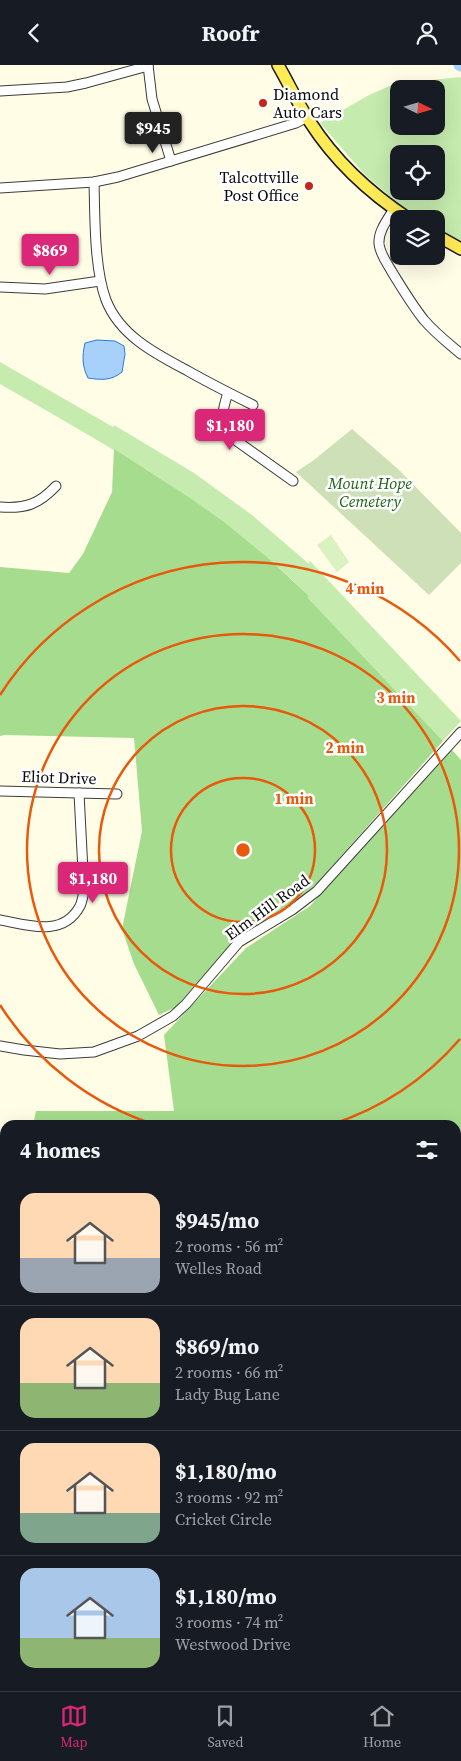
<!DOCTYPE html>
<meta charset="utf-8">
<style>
:root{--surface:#171b24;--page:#20242c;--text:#f1f3f6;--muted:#9ea1a6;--line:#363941;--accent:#db2777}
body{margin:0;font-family:"Source Serif 4",serif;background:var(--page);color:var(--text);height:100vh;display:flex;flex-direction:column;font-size:19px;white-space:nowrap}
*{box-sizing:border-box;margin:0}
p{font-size:16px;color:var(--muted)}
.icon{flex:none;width:28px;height:28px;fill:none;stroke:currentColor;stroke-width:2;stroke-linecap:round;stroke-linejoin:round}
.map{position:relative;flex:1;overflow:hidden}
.panel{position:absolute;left:0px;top:1055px;width:461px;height:571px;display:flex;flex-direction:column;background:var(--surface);border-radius:15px 15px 0 0;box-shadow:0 5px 20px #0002}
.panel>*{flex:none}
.needle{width:32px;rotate:95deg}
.fabs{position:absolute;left:390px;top:15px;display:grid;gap:10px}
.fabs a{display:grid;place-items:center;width:55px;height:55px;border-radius:10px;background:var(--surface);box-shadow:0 5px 20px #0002;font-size:25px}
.price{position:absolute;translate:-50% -42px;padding:0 11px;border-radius:5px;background:var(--accent);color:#fff;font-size:16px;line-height:32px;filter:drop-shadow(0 1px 2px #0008)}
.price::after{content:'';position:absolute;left:50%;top:30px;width:15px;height:11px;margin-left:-8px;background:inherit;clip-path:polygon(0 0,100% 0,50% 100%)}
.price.selected{background:#222;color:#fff}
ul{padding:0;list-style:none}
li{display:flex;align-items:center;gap:15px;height:125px;padding:0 20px}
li+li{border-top:1px solid var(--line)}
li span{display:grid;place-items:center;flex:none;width:140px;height:100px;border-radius:15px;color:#555}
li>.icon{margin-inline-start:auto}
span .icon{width:60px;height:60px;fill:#fffc;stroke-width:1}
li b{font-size:21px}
h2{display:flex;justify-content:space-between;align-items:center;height:60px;padding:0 20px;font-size:21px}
header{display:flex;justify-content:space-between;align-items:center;height:65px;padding:0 20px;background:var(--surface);font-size:22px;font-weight:700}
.dock{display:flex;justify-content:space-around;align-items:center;height:70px;border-top:1px solid var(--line);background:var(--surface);font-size:14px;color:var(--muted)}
.dock a{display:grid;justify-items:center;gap:2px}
.dock .selected{color:var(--accent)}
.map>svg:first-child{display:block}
.green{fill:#c6ebae;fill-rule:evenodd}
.forest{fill:#a6dc8d}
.cemetery{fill:#cee0b8}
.pitch{fill:#daf2c0}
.water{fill:#a7d1fa;stroke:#2a7bd5}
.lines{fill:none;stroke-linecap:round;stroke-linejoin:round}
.stream{stroke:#2a7bd5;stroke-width:2}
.river{stroke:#a7d1fa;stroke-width:11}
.minor-casing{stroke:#3c3c3c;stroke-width:11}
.major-casing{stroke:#1a1a1a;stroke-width:14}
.minor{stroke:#fff;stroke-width:9}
.major{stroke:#ffeb56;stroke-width:11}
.ring{fill:none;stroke:#e8590c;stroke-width:2.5}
.poi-dot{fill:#c1271a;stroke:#fff;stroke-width:2}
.labels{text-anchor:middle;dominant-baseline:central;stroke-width:5;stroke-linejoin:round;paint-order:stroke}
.poi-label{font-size:16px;fill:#090909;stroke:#fff;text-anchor:start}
.park-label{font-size:16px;font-style:italic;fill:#1e6417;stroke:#fff}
.street-label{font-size:16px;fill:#090909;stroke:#fff}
.centre{fill:#e8590c;stroke:#fff;stroke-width:2.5}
.ring-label{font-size:15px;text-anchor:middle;font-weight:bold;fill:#e8590c;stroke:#fff;stroke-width:5;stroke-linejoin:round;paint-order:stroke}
</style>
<header><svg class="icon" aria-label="back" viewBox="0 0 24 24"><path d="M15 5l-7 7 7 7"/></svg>Roofr<svg class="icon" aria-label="person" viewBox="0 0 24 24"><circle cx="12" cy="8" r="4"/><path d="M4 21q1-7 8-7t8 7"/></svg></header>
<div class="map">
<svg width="461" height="1626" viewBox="0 0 461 1626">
<rect width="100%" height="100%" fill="#fffde6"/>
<!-- green -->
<g class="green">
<path d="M460,12L461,13V176L436,162V154H421L406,145L366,111L320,58L369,30L394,19ZM399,24H436V61H399ZM399,89H436V126H399Z"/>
<path d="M0,297L113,362L114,360L194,408L252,450L309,499L310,496L326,513L461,656L443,676L308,533V530C218,441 108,381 0,319Z"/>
</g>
<!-- forest -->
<g class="forest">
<path d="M114,384L190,433L224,457L267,492L308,530V533L443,676L318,817L298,835L238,871L176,942L159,950L134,899L122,864L142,766L134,673L5,670L0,671V502L69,508L83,489L112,427Z"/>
<path d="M452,685L461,695V1078L456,1079V1060H33L36,1046H174L164,970L246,883L310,841Z"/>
<path d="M5,1182V1247H1L3,1256H5V1318L0,1319V1183Z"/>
<path d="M456,1371L461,1373V1626H207L203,1621H456Z"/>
</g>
<!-- cemetery -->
<path class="cemetery" d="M352,364L398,404L461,468V498L429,530L296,407L314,395Z"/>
<!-- pitch -->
<path class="pitch" d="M331,470L349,497L337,507L317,480Z"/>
<!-- water -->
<path class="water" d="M97,275L115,276L124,281L125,289L122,307C111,316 101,315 88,313C82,301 82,291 85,278Z"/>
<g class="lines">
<!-- stream -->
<g class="stream">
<path d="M0,1263L5,1264"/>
<path d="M456,1442L461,1440"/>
</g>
<!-- river -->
<path class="river" d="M459,0L461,1"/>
<!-- minor casing -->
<g class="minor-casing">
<g id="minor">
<path d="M148,0L152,34L171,96"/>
<path d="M0,26L67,22L86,18L148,1"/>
<path d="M94,117C95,151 94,203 106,235C120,271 156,289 188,306C209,318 231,329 253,340"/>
<path d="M0,123L94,117L118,112L296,58L307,52"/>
<path d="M394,144C388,154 378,166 379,179C380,189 387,198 392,207C402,223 412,240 424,255C435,268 448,278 461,289"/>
<path d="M0,222L45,224L100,216"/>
<path d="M228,328C221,348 220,358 234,374L293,416"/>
<path d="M0,442C26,444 39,439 56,421"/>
<path d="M0,726L117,729"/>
<path d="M0,855C27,860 63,873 80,841C82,837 83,831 84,826L79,728"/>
<path d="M0,981L24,985L60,989L94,987L138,971L173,951L186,939L239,877L292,845L317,826L461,667"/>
<path d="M456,1123L461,1121"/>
<path d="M456,1326L461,1327"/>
<path d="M0,1356H5"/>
<path d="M4,1426L5,1424"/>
<path d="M0,1556L5,1558"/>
<path d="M132,1621L137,1626"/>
</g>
</g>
<!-- major casing -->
<g class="major-casing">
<g id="major">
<path d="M278,0C289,19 298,39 310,57C335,96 371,129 409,154"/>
<path d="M436,170L461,184"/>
</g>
</g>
<!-- minor -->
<use href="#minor" class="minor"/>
<!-- major -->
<use href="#major" class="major"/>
</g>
<!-- distance rings -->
<g class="ring">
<circle cx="243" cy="785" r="72"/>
<circle cx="243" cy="785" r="144"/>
<circle cx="243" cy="785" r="216"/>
<path d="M460 974A288 288 0 0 1 330 1060M156 1060A288 288 0 0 1 0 940M0 630A288 288 0 0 1 460 596"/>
</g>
<!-- markers -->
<g class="poi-dot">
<circle cx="263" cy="38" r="5"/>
<circle cx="309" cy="121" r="5"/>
</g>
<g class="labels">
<!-- poi labels -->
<g class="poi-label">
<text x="273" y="29">Diamond<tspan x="273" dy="18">Auto Cars</tspan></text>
<text x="299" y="112" text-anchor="end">Talcottville<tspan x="299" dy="18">Post Office</tspan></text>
</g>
<!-- park labels -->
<g class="park-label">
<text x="370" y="418">Mount Hope<tspan x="370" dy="18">Cemetery</tspan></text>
</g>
<!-- street labels -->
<g class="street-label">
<text transform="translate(59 712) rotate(2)">Eliot Drive</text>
<text transform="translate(267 842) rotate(-36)">Elm Hill Road</text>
</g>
</g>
<circle cx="243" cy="785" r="8" class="centre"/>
<g class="ring-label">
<text x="365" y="529">4 min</text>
<text x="396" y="638">3 min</text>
<text x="345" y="688">2 min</text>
<text x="294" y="739">1 min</text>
</g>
</svg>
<div class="fabs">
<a><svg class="needle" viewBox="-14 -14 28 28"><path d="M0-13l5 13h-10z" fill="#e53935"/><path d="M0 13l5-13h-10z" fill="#9ea1a6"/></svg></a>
<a><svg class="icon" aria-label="locate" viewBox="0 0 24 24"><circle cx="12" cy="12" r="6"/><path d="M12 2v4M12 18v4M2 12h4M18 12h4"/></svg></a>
<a><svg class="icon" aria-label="layers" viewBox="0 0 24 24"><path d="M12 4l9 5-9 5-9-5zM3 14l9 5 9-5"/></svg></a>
</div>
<b class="price selected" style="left:153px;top:89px">$945</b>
<b class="price" style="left:50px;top:211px">$869</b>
<b class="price" style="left:230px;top:386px">$1,180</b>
<b class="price" style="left:93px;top:839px">$1,180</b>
<section class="panel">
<h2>4 homes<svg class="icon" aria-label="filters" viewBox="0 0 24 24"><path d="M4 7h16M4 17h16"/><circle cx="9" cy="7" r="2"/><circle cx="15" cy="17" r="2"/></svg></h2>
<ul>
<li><span style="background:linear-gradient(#ffd9b3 65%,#9aa5b1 0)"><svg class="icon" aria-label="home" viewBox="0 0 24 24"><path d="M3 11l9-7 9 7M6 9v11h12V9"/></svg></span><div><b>$945/mo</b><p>2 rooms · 56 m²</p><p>Welles Road</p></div></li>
<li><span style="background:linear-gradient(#ffd9b3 65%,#8fb573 0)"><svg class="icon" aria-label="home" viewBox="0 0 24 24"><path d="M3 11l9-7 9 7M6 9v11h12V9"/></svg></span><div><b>$869/mo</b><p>2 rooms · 66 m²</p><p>Lady Bug Lane</p></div></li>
<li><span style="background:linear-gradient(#ffd9b3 70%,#7fa58c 0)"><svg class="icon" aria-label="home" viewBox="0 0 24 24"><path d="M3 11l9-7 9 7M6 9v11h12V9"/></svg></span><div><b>$1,180/mo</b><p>3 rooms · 92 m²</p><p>Cricket Circle</p></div></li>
<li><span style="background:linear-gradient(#a9c7e8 70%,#8fb573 0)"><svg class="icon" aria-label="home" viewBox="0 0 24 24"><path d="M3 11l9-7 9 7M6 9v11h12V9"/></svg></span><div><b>$1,180/mo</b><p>3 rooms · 74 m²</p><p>Westwood Drive</p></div></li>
</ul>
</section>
</div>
<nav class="dock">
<a class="selected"><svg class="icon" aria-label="map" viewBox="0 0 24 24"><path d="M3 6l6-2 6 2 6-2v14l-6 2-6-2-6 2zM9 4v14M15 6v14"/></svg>Map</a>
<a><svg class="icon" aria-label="saved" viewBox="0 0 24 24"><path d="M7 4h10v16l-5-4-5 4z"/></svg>Saved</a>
<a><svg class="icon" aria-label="home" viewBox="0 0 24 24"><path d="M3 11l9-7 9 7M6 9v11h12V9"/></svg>Home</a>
</nav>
